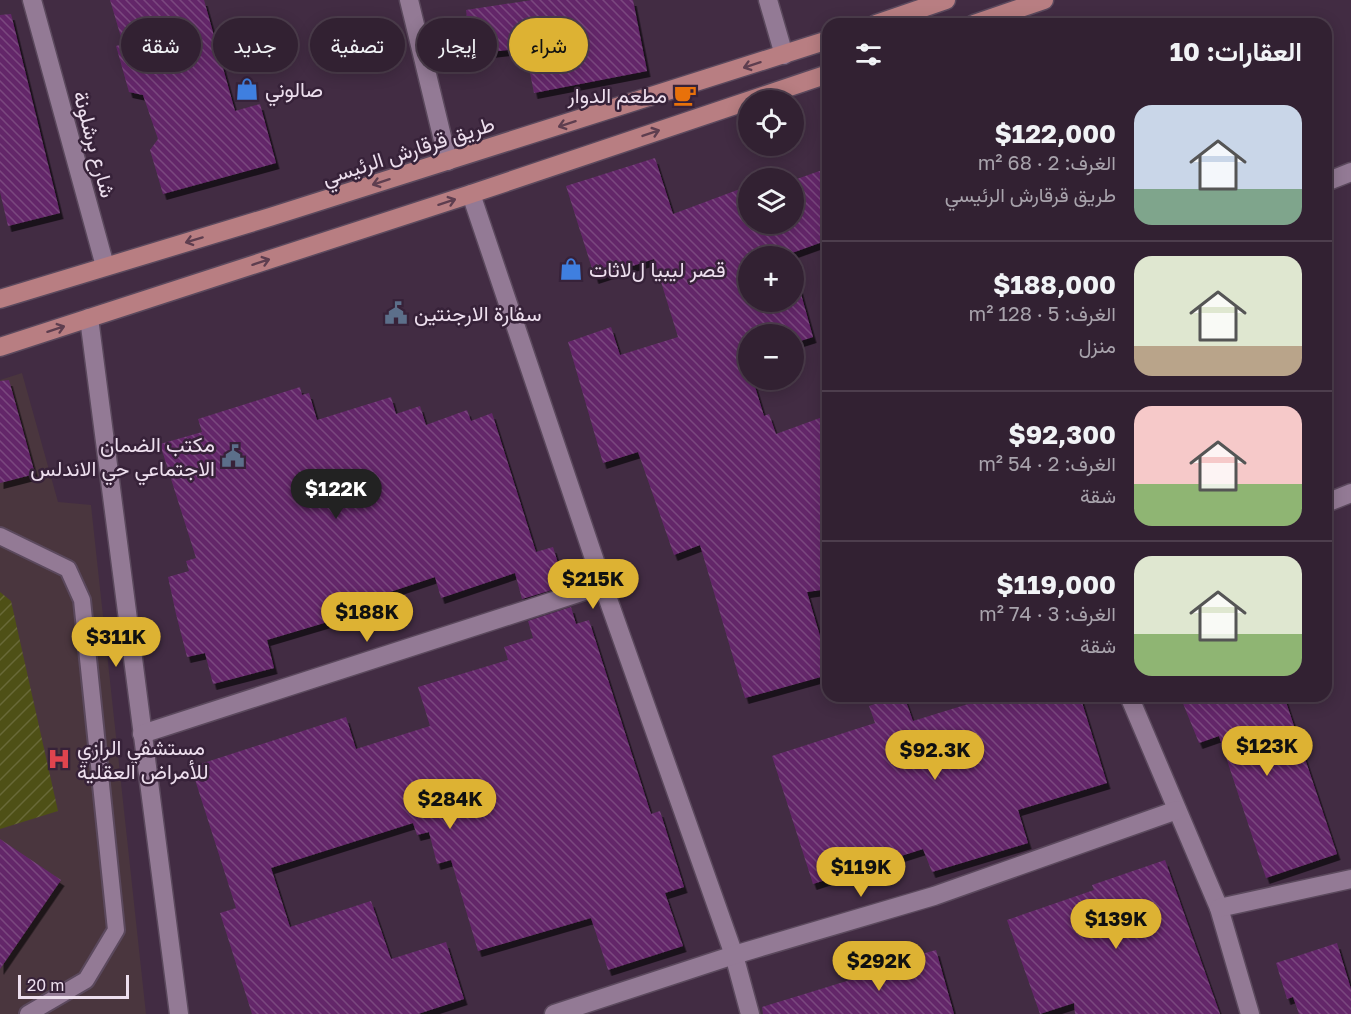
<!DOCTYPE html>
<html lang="ar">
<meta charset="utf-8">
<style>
:root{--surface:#322132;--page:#3a293a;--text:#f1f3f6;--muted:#a8a3ac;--line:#4d3e4d;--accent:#ddb233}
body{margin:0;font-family:"Golos Text",Vazirmatn,sans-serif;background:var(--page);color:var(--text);direction:rtl;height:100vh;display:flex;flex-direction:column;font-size:22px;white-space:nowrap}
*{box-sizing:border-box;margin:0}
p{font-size:20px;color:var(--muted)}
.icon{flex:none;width:33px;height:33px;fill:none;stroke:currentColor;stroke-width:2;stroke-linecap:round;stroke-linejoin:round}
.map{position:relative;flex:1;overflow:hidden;direction:ltr}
.drawer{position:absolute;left:822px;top:18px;width:510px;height:684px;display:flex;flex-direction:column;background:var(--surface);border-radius:18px;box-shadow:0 3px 15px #0003,0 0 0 2px var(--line);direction:rtl}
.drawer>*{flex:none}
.top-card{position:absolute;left:18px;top:18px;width:570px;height:54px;direction:rtl;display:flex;gap:12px}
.tools{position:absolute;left:738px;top:90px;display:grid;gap:12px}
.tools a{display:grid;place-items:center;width:66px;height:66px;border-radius:50%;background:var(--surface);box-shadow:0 3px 15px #0003,0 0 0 2px var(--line);font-size:30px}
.scale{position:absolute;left:18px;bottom:15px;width:111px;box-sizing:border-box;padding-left:6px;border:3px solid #eddfee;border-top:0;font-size:16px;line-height:21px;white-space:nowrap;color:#eddfee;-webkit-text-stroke:4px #372239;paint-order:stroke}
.price{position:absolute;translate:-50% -51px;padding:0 14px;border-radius:21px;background:var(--accent);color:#111;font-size:20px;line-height:39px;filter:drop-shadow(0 2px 3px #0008)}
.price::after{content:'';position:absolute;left:50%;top:36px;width:18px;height:14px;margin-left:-9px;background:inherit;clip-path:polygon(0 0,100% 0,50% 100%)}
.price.selected{background:#222;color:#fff}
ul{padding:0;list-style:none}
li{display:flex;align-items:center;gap:18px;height:150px;padding:0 30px}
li+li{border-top:2px solid var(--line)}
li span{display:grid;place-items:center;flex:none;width:168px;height:120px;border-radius:18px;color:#555}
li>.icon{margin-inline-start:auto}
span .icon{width:72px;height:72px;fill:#fffc;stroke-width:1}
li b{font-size:26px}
h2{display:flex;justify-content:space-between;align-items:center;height:72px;padding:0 30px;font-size:26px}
.tag{padding:0 21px;border-radius:27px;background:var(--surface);box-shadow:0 3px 15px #0003,0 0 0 2px var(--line);font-size:21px;line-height:54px}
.tag.selected{background:var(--accent);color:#111}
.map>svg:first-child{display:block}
.medical{fill:#4a363e}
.garden{fill:url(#garden-furrows)}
.building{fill:url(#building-back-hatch);filter:url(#shadow)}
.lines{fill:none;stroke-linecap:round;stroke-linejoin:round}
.lane-casing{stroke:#5b495d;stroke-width:20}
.street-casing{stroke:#5b495d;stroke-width:21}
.primary-casing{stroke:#5b495d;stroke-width:21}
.lane{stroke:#937a95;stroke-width:16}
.street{stroke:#937a95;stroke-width:18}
.primary{stroke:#b87e82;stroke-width:18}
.oneway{stroke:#5e3e4f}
.labels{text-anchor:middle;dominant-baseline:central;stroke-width:5;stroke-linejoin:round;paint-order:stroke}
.poi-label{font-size:21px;fill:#eddfee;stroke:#372239;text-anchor:start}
.street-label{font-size:21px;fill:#eddfee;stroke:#372239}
</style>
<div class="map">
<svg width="1351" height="1014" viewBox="0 0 1351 1014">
<defs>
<pattern id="garden-furrows" width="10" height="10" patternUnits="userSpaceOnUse" patternTransform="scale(1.5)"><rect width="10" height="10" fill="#4e5016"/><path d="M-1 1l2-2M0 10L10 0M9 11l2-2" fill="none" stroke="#686938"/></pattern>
<pattern id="building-back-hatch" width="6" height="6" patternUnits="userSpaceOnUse" patternTransform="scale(1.5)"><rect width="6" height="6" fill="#632869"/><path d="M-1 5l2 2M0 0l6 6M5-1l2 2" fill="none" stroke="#7a477f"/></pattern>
<filter id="shadow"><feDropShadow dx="3.5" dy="6" stdDeviation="0" flood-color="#0009"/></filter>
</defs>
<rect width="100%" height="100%" fill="#422c43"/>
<!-- medical -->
<path class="medical" d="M22,373L58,502L91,505L146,1014H0V380Z"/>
<!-- garden -->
<path class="garden" d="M0,592L11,601L58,811L0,829Z"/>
<!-- building -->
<g class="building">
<path d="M110,0H204L235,111L260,104L276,163L163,194L150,150L158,139L143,95L129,92L116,46L123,44Z"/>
<path d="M532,0H633L647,71L534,93L525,48L471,54L466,10Z"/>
<path d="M11,14L60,213L8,226L0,192V15Z"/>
<path d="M655,158L673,214L748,186V224H794V180L828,168V240L789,254L790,256H748V302H794V269L813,337L794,343V334H748V355L746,356L748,380H753L764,416L769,414L776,434L828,415V589L807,592L828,663V675L745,698L700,545L674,555L638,452L603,463L568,342L611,327L620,355L678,337L654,259L595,278L566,186Z"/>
<path d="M9,380L35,474L0,483V381Z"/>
<path d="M300,387L302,395L309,393L317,420L391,397L396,414L420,406L426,425L467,410L471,421L492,413L536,552L553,547L565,586L522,599L515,573L441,598L435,577L348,606L351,615L267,640L274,668L213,684L205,653L187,657L176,614L168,577L189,571L186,561L196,558L160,444L202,432L198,419Z"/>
<path d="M571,607L576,624L589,620L651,814L660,811L684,887L665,893L683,946L608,970L591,918L478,951L451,860L437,864L429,832L417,835L413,823L271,868L290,927L371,901L391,959L446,942L464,999L418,1014H252L220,913L236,908L191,767L346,717L356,749L430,726L418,687L508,660L504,647L533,638L528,621Z"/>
<path d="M898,696H904L913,721L994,696H1080L1107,783L1018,810L1028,843L932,872L923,849L813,884L772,756L875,723L869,706Z"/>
<path d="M1180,696H1284L1337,854L1266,878L1219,736L1199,743Z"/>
<path d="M0,839L61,880L0,969Z"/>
<path d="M1165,860L1220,1014H1075L1074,1003L1040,1014L1007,920L1094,890L1092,885Z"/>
<path d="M1337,943L1351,989V1014H1299L1293,997L1287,999L1276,963Z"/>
<path d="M936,950L954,1014H763L762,1007L886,969L885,964Z"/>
</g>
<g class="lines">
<!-- lane casing -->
<g class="lane-casing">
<path id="lane" d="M0,536L68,569L82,600L116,930L86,980L28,1014"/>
</g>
<!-- street casing -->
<g class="street-casing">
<g id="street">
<path d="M32,0L105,266"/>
<path d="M409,0L448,161"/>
<path d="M768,0L784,55"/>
<path d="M1326,182L1351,172"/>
<path d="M471,194L603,585L734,955L750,1014"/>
<path d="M89,318L179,1014"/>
<path d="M1326,503L1351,493"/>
<path d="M1129,696L1219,908L1250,1014"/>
<path d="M142,734L603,585"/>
<path d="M1219,908L1351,879"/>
<path d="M554,1014L734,955L934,896L1177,810"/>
</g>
</g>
<!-- primary casing -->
<g class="primary-casing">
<g id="primary">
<path d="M876,24L946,0"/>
<path d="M974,24L1044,0"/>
<path d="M0,299L270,217L828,40"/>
<path d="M0,347L471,194L828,74"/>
</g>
</g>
<!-- lane -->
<use href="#lane" class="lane"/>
<!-- street -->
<use href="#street" class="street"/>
<!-- primary -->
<use href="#primary" class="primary"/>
</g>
<!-- one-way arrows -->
<defs><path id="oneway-shaft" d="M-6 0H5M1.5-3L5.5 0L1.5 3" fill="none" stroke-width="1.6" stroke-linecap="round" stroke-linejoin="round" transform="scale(1.5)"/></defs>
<g class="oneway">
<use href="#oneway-shaft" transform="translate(752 65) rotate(162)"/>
<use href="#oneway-shaft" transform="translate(567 124) rotate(162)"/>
<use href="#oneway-shaft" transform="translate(651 133) rotate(-19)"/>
<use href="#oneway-shaft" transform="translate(381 182) rotate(162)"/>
<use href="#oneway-shaft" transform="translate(447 202) rotate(-18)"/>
<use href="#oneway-shaft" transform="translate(194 240) rotate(163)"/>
<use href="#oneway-shaft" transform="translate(261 262) rotate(-18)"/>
<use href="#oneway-shaft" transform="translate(56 329) rotate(-18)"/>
</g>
<!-- icons -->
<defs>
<g id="shop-bare" transform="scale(1.8)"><path d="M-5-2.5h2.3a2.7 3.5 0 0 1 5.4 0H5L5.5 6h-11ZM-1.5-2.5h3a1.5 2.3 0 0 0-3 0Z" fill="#3f7fe0" stroke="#372239" stroke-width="2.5" paint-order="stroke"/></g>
<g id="cafe-bare" transform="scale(1.8)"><path d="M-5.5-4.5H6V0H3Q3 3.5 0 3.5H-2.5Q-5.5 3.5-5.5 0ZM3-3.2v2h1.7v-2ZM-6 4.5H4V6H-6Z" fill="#e8710a" stroke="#372239" stroke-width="2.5" paint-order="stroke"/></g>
<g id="civic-bare" transform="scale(1.8)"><path d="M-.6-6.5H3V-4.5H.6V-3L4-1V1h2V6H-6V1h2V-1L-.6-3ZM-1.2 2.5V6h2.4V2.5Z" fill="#5c6f8a" stroke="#372239" stroke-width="2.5" paint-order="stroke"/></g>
<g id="hospital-bare" transform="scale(1.8)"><path d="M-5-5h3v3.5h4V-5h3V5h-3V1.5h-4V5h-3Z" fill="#e0444e" stroke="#372239" stroke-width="2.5" paint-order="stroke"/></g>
</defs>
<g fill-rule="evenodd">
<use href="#shop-bare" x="247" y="89"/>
<use href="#cafe-bare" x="685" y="95"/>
<use href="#shop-bare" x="571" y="269"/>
<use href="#civic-bare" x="396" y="313"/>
<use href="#civic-bare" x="233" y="456"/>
<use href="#hospital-bare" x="59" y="759"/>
</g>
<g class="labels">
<!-- poi labels -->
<g class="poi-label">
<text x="265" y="89">صالوني</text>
<text x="667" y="95" text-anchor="end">مطعم الدوار</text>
<text x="589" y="269">قصر ليبيا لﻻثات</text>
<text x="414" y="313">سفارة الارجنتين</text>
<text x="215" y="444" text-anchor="end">مكتب الضمان<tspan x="215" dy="24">الاجتماعي حي الاندلس</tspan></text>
<text x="77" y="747">مستشفي الرازي<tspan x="77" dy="24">للأمراض العقلية</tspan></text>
</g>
<!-- street labels -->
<g class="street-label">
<text transform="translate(95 144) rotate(75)">شارع برشلونة</text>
<text transform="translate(408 150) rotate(-18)">طريق قرقارش الرئيسي</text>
</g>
</g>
</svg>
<div class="tools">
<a><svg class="icon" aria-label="locate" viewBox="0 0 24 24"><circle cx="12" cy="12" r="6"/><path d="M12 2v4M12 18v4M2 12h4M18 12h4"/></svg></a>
<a><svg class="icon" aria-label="layers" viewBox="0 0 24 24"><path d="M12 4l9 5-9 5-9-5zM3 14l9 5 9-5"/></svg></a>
<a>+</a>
<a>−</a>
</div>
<div class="scale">20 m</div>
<b class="price selected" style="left:336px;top:520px">$122K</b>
<b class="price" style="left:593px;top:610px">$215K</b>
<b class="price" style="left:367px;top:643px">$188K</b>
<b class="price" style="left:116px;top:668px">$311K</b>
<b class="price" style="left:1267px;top:777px">$123K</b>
<b class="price" style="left:935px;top:781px">$92.3K</b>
<b class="price" style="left:450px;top:830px">$284K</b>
<b class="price" style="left:861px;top:898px">$119K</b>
<b class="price" style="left:1116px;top:950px">$139K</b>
<b class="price" style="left:879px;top:992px">$292K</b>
<div class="top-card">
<a class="tag selected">شراء</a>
<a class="tag">إيجار</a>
<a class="tag">تصفية</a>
<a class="tag">جديد</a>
<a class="tag">شقة</a>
</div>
<section class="drawer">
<h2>العقارات: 10<svg class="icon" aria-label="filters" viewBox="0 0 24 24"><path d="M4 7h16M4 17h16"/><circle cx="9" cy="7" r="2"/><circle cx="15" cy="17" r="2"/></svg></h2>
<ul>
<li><span style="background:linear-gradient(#c9d6e8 70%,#7fa58c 0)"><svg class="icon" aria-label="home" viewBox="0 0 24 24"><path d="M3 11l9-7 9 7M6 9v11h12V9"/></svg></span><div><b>$122,000</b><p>الغرف: 2 · 68 m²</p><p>طريق قرقارش الرئيسي</p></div></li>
<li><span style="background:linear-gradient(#dfe7d0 75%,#b9a48a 0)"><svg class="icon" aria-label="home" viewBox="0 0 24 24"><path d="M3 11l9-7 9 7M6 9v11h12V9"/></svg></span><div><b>$188,000</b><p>الغرف: 5 · 128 m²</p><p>منزل</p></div></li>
<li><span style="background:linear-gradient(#f6c9c9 65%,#8fb573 0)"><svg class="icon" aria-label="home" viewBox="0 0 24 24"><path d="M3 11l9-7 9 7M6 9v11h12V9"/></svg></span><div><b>$92,300</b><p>الغرف: 2 · 54 m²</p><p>شقة</p></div></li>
<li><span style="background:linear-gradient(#dfe7d0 65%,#8fb573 0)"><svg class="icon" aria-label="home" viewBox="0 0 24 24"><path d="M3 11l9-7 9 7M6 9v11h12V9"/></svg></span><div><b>$119,000</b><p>الغرف: 3 · 74 m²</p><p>شقة</p></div></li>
</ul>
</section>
</div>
